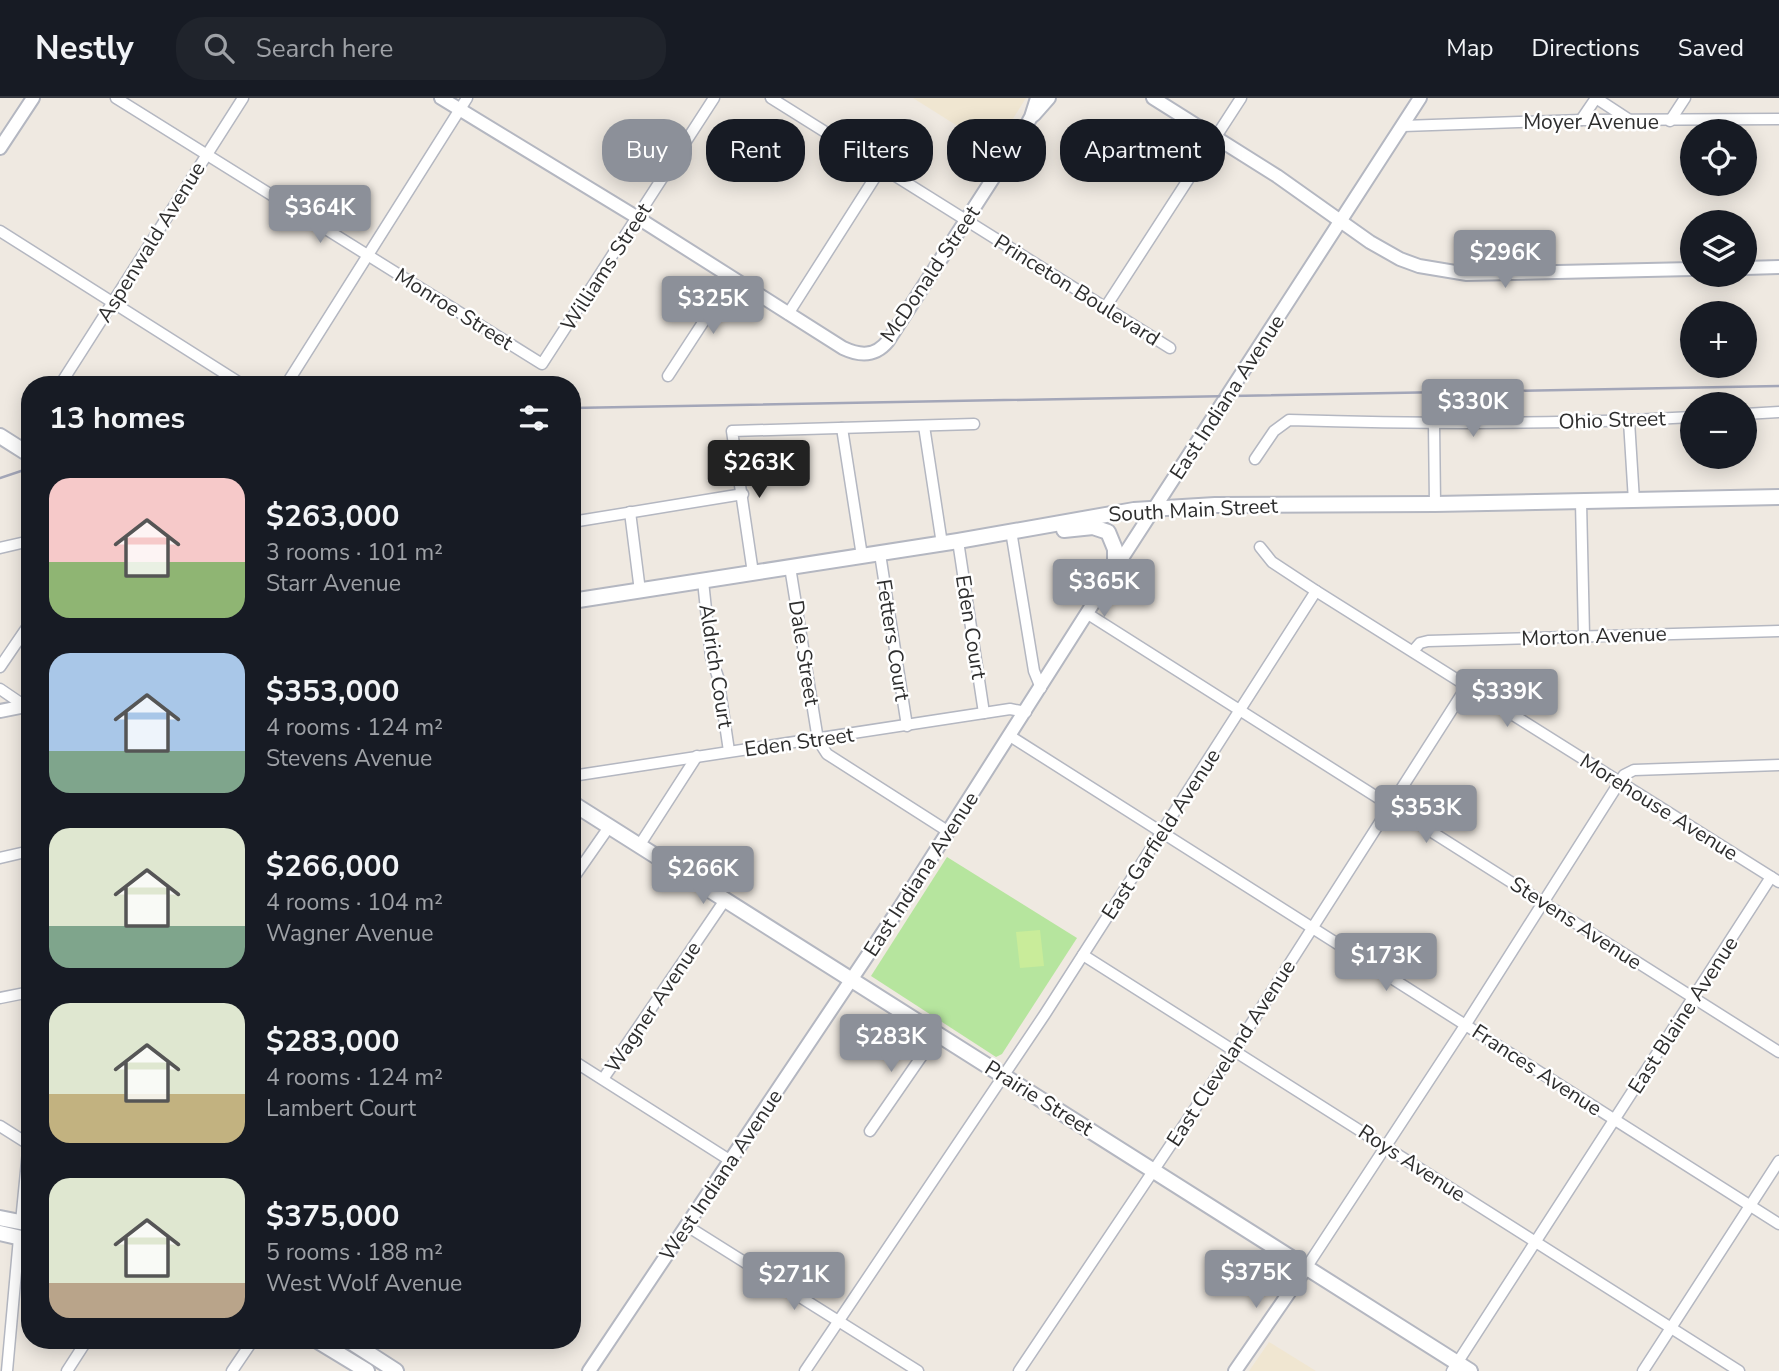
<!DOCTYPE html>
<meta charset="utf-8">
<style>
:root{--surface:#171b24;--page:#20242c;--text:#f1f3f6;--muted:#9ea1a6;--line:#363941;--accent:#8c9099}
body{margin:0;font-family:"Nunito Sans",sans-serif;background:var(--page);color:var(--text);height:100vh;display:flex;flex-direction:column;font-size:26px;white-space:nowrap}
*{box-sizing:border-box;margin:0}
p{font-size:23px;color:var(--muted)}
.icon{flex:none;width:38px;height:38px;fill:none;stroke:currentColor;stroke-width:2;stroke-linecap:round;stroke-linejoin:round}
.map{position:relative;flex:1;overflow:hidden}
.details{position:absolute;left:21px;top:278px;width:560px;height:973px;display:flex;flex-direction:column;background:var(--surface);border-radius:28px;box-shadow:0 4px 18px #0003}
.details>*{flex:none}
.hud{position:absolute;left:602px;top:21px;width:665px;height:63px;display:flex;gap:14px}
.tools{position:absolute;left:1680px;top:21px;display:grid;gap:14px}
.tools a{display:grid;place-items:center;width:77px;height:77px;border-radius:50%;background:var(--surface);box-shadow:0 4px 18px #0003;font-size:35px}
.price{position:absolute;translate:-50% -60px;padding:0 16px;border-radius:7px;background:var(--accent);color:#fff;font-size:23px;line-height:46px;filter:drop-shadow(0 2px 4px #0008)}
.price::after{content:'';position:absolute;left:50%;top:42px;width:21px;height:16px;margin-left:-10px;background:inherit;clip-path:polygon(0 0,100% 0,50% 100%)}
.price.on{background:#222;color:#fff}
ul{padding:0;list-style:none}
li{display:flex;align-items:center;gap:21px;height:175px;padding:0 28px}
li span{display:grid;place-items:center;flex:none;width:196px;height:140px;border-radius:21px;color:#555}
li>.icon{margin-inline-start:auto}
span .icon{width:84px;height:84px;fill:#fffc;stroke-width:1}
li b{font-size:30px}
h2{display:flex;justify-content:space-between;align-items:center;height:84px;padding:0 28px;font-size:30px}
.pill{padding:0 24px;border-radius:28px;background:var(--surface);box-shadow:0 4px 18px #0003;font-size:24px;line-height:63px}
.pill.on{background:var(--accent);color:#fff}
header{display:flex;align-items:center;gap:42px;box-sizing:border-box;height:98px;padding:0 35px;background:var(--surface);border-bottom:2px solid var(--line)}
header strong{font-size:33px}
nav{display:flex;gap:38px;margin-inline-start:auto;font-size:24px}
.search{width:490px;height:63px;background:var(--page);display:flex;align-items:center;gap:18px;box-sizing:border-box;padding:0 24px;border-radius:28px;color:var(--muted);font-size:26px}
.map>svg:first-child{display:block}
.education{fill:#f0e6d1}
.green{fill:#b6e59e}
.pitch{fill:#c9ec9a}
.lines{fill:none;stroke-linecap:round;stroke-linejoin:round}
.minor-casing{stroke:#b4b7c1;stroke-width:13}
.tertiary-casing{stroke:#b4b7c1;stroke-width:16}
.secondary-casing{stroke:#b4b7c1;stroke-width:18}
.minor{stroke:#fff;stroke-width:10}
.tertiary{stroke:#fff;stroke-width:12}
.secondary{stroke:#fff;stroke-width:14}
.rail{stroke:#a3a6b8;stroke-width:2.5}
.labels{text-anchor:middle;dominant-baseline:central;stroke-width:5;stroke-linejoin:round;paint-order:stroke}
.street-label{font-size:21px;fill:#2e2e2e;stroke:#fff}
</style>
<header>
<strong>Nestly</strong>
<div class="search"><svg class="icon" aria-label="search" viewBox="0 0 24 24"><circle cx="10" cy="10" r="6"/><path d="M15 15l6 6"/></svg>Search here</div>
<nav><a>Map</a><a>Directions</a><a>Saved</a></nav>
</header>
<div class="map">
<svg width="1779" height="1273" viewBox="0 0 1779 1273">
<rect width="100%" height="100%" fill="#efe9e1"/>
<!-- education -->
<g class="education">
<path d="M913,0H1026L994,51Z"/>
<path d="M1269,1244L1316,1273H1249Z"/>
</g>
<!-- green -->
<path class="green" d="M947,759L1077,840L1002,956L996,959L871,878Z"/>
<!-- pitch -->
<path class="pitch" d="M1040,832L1044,868L1020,870L1016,834Z"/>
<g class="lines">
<!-- minor casing -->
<g class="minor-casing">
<g id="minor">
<path d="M116,0L542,266L714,0"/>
<path d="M771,0L1170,250"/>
<path d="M1596,0L1631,23"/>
<path d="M1581,22L1596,0"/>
<path d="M1670,23L1685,0"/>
<path d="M1403,28L1581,22L1779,21"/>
<path d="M0,133L243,287"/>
<path d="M1105,210L1241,0"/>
<path d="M788,216L881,70"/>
<path d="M668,278L732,180"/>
<path d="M60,287L243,0"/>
<path d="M286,287L467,0"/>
<path d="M1745,316L1779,314"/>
<path d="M1629,323L1634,403"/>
<path d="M1434,326L1435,406"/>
<path d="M924,328L942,446"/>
<path d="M842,330L862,458"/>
<path d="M1255,361L1274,333L1289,322C1423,326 1558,327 1692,319"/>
<path d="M1581,404L1584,537"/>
<path d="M630,414L640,493"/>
<path d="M572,424L743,396"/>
<path d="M1011,433L1034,573L1041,590"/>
<path d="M958,443L984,615"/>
<path d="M1260,449L1272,464L1316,493L1779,784"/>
<path d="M0,450L30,443"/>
<path d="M880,456L907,628"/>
<path d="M790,469L818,642L827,656L949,734"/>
<path d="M753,475L732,333L974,326"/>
<path d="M703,483L711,559L718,579L729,653"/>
<path d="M1088,516L1779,954"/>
<path d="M1413,553L1420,545L1428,543L1779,533"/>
<path d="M0,569L30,525"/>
<path d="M0,591L25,608"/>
<path d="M1010,638L1779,1126"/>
<path d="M572,678L1010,611L1026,614"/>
<path d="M639,748L697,658"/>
<path d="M0,760L30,753"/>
<path d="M572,782L609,729"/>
<path d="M1083,857L1739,1273"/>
<path d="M27,895L30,909"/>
<path d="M0,900L30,894"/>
<path d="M572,962L731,1063"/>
<path d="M603,981L725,802"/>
<path d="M0,1028L30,1047"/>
<path d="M870,1033L937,936"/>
<path d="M21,1124L30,1033"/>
<path d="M687,1128L918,1273"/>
<path d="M1306,1170L1466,926L1624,677L1634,672L1779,667"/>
<path d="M7,1273L19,1140"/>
<path d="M67,1273L87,1242"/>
<path d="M232,1273L253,1242"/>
<path d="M805,1273L1045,916L1316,493"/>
<path d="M1019,1273L1235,951L1467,588"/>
<path d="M1452,1273L1771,779"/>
<path d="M1643,1273L1779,1063"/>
</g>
</g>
<!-- tertiary casing -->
<g class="tertiary-casing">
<g id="tertiary">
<path d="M441,0L638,120L843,250C860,258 875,259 888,243L1021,37L1031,19L1037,0"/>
<path d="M1153,0L1277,78L1370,144L1400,161L1419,168L1467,176L1692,171"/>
<path d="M1034,17L1049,0"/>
<path d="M0,50L33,0"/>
<path d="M1745,170L1779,169"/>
<path d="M0,613L30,607"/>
<path d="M589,1273L900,809L1115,471L1420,0"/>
<path d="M1235,1273L1306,1170"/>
</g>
</g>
<!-- secondary casing -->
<g class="secondary-casing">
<g id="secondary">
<path d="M0,338L30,357"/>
<path d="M1064,432L1093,429L1108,434L1115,451V471"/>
<path d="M572,503L958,443L1134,412L1215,407L1435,406L1779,399"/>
<path d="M572,705L1470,1273"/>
<path d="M0,1120L30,1126"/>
<path d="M0,1135L30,1142"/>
<path d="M316,1242L367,1273"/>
<path d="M348,1242L396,1273"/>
</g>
</g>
<!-- minor -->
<use href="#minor" class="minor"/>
<!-- tertiary -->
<use href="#tertiary" class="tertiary"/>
<!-- secondary -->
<use href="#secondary" class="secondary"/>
<!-- rail -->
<g class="rail">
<path d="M572,310L1779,288"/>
<path d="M0,380L30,370"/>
</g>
</g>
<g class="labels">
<!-- street labels -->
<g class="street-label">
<text x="1591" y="24">Moyer Avenue</text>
<text transform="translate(151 144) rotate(-58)">Aspenwald Avenue</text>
<text transform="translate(606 169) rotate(-57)">Williams Street</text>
<text transform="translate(930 176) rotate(-56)">McDonald Street</text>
<text transform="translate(1077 192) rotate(32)">Princeton Boulevard</text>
<text transform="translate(454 211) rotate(32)">Monroe Street</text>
<text transform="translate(1227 299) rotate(-57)">East Indiana Avenue</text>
<text transform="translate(1612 322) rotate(-2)">Ohio Street</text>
<text transform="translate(1193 412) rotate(-3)">South Main Street</text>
<text transform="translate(971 529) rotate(81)">Eden Court</text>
<text transform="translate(1594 538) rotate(-2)">Morton Avenue</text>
<text transform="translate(893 542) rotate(81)">Fetters Court</text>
<text transform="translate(804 555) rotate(81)">Dale Street</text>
<text transform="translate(716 568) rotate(81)">Aldrich Court</text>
<text transform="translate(799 644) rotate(-8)">Eden Street</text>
<text transform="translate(1659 709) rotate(32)">Morehouse Avenue</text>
<text transform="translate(1161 736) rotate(-57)">East Garfield Avenue</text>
<text transform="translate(921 776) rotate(-57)">East Indiana Avenue</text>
<text transform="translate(1576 825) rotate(33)">Stevens Avenue</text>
<text transform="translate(653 909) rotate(-56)">Wagner Avenue</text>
<text transform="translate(1683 917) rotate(-57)">East Blaine Avenue</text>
<text transform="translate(1231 955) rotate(-57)">East Cleveland Avenue</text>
<text transform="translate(1537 972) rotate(33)">Frances Avenue</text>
<text transform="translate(1039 1000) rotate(32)">Prairie Street</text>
<text transform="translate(1412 1065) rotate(33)">Roys Avenue</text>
<text transform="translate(721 1077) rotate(-56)">West Indiana Avenue</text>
</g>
</g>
</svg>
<div class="tools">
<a><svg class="icon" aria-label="locate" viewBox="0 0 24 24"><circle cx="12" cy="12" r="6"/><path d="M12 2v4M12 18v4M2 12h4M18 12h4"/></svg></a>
<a><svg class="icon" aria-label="layers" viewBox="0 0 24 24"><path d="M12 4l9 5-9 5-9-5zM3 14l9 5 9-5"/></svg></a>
<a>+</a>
<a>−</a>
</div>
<b class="price" style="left:320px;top:147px">$364K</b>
<b class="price" style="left:1505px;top:192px">$296K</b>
<b class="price" style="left:713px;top:238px">$325K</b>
<b class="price" style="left:1473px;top:341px">$330K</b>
<b class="price on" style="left:759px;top:402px">$263K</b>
<b class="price" style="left:1104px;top:521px">$365K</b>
<b class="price" style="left:1507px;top:631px">$339K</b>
<b class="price" style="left:1426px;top:747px">$353K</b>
<b class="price" style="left:703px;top:808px">$266K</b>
<b class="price" style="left:1386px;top:895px">$173K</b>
<b class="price" style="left:891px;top:976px">$283K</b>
<b class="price" style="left:1256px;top:1212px">$375K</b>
<b class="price" style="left:794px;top:1214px">$271K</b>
<div class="hud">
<a class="pill on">Buy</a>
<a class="pill">Rent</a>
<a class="pill">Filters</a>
<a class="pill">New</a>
<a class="pill">Apartment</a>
</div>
<section class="details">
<h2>13 homes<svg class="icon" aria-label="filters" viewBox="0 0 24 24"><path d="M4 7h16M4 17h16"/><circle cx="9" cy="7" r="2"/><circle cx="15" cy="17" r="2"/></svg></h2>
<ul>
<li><span style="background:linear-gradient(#f6c9c9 60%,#8fb573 0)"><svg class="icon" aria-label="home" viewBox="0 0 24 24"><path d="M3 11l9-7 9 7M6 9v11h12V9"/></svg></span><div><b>$263,000</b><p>3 rooms · 101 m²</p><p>Starr Avenue</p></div></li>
<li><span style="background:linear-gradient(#a9c7e8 70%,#7fa58c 0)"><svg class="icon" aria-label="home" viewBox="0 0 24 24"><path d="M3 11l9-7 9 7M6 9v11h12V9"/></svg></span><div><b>$353,000</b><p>4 rooms · 124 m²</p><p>Stevens Avenue</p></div></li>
<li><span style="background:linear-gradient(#dfe7d0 70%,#7fa58c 0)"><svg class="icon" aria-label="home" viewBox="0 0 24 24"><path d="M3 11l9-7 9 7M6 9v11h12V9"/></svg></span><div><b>$266,000</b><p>4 rooms · 104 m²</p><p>Wagner Avenue</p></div></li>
<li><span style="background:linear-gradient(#dfe7d0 65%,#c2b280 0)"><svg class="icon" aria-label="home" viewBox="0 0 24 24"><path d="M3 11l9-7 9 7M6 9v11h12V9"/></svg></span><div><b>$283,000</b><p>4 rooms · 124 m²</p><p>Lambert Court</p></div></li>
<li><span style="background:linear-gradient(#dfe7d0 75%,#b9a48a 0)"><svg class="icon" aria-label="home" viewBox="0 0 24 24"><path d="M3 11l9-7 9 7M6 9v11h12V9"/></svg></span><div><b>$375,000</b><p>5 rooms · 188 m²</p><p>West Wolf Avenue</p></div></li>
</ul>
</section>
</div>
